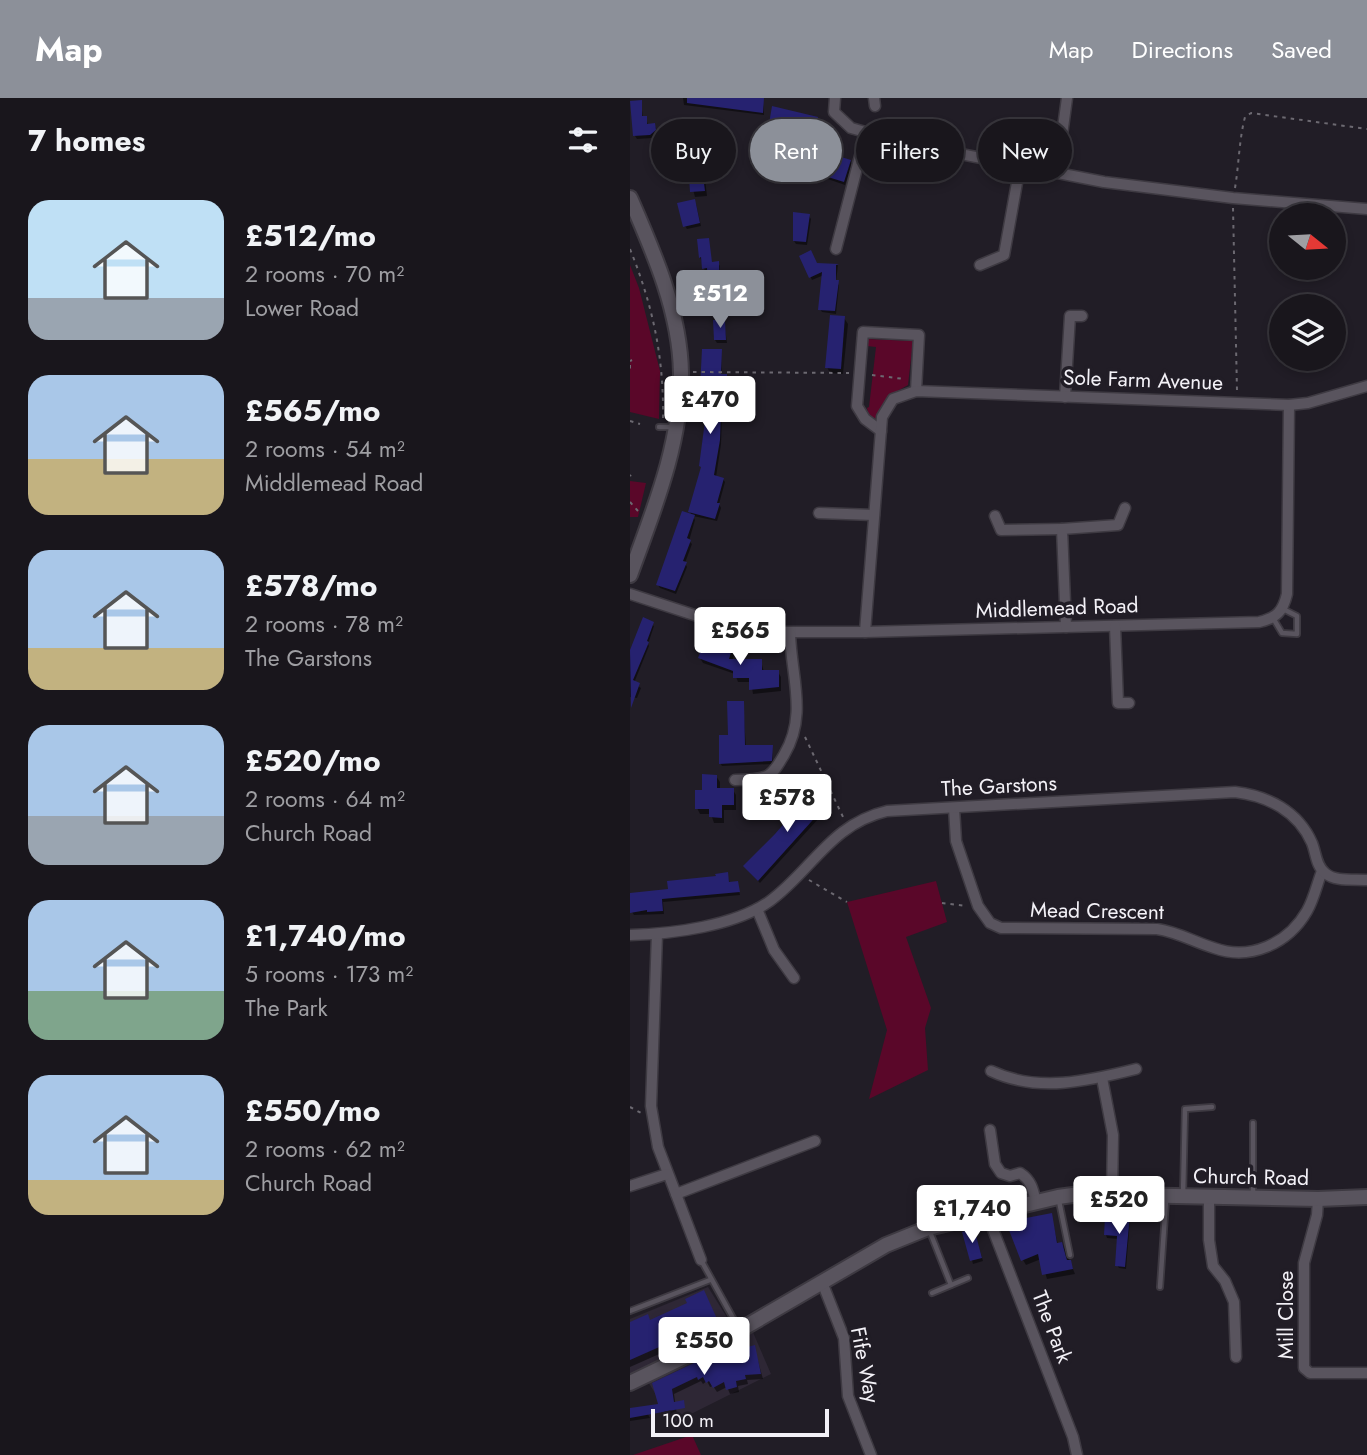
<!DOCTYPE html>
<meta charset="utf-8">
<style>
:root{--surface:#19161c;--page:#221f25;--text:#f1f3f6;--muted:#9f9fa3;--line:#37353b;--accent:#8c9099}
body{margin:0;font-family:Jost,sans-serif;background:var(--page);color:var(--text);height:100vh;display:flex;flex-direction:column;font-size:26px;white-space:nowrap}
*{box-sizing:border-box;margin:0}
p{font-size:23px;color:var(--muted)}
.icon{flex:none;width:38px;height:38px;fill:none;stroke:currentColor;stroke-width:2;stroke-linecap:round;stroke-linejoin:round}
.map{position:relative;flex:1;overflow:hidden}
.drawer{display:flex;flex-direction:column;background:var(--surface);width:630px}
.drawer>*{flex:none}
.banner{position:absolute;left:21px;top:21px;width:611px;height:63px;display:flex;gap:14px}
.needle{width:46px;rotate:108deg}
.controls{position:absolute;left:639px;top:105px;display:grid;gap:14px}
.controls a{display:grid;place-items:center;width:77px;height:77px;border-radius:50%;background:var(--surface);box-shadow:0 4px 10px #0003,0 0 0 2px var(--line);font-size:35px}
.scale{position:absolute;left:21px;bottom:18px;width:178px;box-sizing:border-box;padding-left:7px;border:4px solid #f3f1f7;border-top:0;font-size:19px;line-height:24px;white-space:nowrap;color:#f3f1f7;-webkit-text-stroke:5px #211d26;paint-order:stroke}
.price{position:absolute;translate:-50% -60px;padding:0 16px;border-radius:7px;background:#fff;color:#222;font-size:23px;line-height:46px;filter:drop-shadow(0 2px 4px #0008)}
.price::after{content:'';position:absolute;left:50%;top:42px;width:21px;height:16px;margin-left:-10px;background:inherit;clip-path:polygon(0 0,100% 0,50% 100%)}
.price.active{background:var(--accent);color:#fff}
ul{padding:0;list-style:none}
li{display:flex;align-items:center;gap:21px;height:175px;padding:0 28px}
li span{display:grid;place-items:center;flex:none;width:196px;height:140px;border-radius:21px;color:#555}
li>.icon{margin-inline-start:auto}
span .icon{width:84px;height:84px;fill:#fffc;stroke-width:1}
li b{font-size:30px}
h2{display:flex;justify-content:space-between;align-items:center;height:84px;padding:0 28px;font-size:30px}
.chip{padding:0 24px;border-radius:32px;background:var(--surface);box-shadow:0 4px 10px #0003,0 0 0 2px var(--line);font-size:24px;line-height:63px}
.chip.active{background:var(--accent);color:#fff}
header{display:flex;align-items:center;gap:42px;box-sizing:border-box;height:98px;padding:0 35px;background:var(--accent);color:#fff}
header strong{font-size:33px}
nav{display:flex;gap:38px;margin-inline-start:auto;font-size:24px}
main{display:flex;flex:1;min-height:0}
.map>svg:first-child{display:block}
.built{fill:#2e2735}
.green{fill:#5a0729}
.shadow{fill:#0007}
.building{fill:#262270}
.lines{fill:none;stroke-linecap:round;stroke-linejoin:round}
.lane-casing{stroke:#3e3a42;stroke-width:8}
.street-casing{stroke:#3e3a42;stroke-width:13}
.secondary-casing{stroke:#3e3a42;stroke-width:18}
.path{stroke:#6c6971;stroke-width:2;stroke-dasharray:3.5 5;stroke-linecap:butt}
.lane{stroke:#59545e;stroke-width:4.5}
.street{stroke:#59545e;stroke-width:10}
.secondary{stroke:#59545e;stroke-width:14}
.labels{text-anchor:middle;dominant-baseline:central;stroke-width:7;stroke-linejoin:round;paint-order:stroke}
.street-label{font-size:21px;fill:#f3f1f7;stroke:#211d26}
</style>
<header>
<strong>Map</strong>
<nav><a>Map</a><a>Directions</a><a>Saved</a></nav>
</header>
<main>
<section class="drawer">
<h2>7 homes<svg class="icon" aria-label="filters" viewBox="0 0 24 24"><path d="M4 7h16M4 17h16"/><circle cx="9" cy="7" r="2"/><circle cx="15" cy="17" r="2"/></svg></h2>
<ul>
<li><span style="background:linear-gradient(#bfe0f5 70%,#9aa5b1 0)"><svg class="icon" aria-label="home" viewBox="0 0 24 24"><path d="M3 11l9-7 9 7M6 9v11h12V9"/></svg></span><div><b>£512/mo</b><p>2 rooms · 70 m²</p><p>Lower Road</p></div></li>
<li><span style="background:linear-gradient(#a9c7e8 60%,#c2b280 0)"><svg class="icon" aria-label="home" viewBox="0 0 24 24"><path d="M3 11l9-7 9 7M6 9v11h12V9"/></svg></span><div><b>£565/mo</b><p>2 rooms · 54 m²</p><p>Middlemead Road</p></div></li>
<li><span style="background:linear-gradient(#a9c7e8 70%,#c2b280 0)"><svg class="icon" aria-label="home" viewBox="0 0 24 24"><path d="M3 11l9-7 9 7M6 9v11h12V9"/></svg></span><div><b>£578/mo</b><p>2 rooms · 78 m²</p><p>The Garstons</p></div></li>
<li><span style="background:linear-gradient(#a9c7e8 65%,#9aa5b1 0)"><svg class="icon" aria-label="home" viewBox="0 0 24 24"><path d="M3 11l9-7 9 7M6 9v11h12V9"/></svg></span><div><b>£520/mo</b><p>2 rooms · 64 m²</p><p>Church Road</p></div></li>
<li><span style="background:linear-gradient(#a9c7e8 65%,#7fa58c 0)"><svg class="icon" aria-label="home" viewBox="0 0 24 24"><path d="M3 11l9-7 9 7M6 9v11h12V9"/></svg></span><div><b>£1,740/mo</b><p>5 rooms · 173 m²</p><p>The Park</p></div></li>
<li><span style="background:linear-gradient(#a9c7e8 75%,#c2b280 0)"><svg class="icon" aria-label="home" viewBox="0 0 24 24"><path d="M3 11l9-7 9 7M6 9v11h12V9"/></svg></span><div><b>£550/mo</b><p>2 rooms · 62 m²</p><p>Church Road</p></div></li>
</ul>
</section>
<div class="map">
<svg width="737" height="1357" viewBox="0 0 737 1357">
<rect width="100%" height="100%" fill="#211d26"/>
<!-- built -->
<path class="built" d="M78,1189L108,1237L122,1232L141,1276L43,1325L11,1272L0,1278V1221Z"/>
<!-- green -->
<g class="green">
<path d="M0,167L9,190L30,273L29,321L0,314Z"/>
<path d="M237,241L283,243L278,287L257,299L247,321L239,318L237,310L239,309L246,249L237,248Z"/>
<path d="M0,383L16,385L8,419H0Z"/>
<path d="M306,783L317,824L276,839L301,910L295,930L298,972L239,1001L257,932L217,804Z"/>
<path d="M62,1337L71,1357H3Z"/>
</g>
<!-- shadow -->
<g class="shadow">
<path d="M53,0H133L134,17L54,7Z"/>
<path d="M11,4L13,20H16L18,27H24L26,30L27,36L22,40L7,41L5,38Z"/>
<path d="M187,21L189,24L186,40L142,28L173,33Z"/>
<path d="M68,48L72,54L77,98L65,99L61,84L52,85L49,79Z"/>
<path d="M220,63L222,66L215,87L189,78L187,75Z"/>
<path d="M66,106L71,128L57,131L55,128Z"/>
<path d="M179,118L181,121L177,147L166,146L164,143Z"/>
<path d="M78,142L82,166L88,165L90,168V200H84L79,193V173H75L70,159Z"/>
<path d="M171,159L186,167H208L206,184L209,187L206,216L192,214L190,211L194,177L182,182Z"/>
<path d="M214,220L218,226L213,276L200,275L197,269Z"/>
<path d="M94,223L97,245H87L85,242Z"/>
<path d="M91,253L92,278H96L98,281L97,290H93L91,346L86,379L93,381L95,384L89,406L91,410L87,423L63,418L65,422L59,443L62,446L55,465L57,469L46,496L30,490L28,487L62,418L60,414L73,371L77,323V293L72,289Z"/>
<path d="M14,522L24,528L18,546L19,548L4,585L11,590L7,600L0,599V559Z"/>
<path d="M101,553L104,557L102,563H131L134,574H148L151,579V593L123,596L121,584H108L105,576L73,565L70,560Z"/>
<path d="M113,605L116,649H142L143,666L92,668L90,665Z"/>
<path d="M86,678L90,684V691L103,692L106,697V712H94V725H84L81,716H70L67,710Z"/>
<path d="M195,697L197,700L195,702L200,708L130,785L117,771Z"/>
<path d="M97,776L100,786L107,785L110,797L33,804L34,816L4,817L2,814L0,796L40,792Z"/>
<path d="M421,1117L428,1147L432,1146L435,1151L445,1176L417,1181L411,1161L396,1167L393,1162Z"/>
<path d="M499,1119L500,1122L496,1171L489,1170L487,1167L489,1141L477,1140L476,1137Z"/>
<path d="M334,1135L345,1136L353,1163L343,1166Z"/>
<path d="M77,1200L90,1229L0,1269V1226L20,1224Z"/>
<path d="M107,1246L111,1253L124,1249L133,1281L117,1282L118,1286L108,1288L109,1294L100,1296L97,1289L87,1294L83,1288L80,1289L77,1283L73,1286L71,1283L44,1296L47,1317L36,1319L24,1286Z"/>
<path d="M14,1309L20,1320L0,1323V1311Z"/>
</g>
<!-- building -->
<g class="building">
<path d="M57,0H134L133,15L57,5Z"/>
<path d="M12,2V18H17V26L25,25L26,32L20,37L3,38L0,3Z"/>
<path d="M142,8L188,19L185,37L164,33V30L139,26Z"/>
<path d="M69,46L75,93L60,94L59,79L47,80L46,68H52L51,50Z"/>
<path d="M191,57L207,61L208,58L221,62L214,84L185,75Z"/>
<path d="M65,101L70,125L53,129L47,105Z"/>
<path d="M163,114L180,116L176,144L163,143Z"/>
<path d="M79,140L82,164L89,163L90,198H80V193H78L77,170L72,171L71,159L69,160L67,141Z"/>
<path d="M181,152L187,165L209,166L206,167V182H209L205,213L188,212L192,174L179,180L169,158Z"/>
<path d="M200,217L215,218L211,271L195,270Z"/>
<path d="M83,222H95L96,242H84Z"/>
<path d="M72,251H92L91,276H97V287H92L90,342L84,377L94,380L87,405H90L85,421L58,414L71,369L69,368L75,323V290H70Z"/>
<path d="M52,413L65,417L57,440L61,442L53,463L57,464L45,493L26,487Z"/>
<path d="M13,519L24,524L17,543L19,544L3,582L10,585L1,610L0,552Z"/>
<path d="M75,542L102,551L99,561H132V572H149V589L119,592V580H103V573L68,560Z"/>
<path d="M97,603H114L115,647H143L142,663L89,666V637H98Z"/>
<path d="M72,676L87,677V690H104V707H92V720L79,719V711H65V692H72Z"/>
<path d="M187,687L197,696L194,699L199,704L128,783L113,768L145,736Z"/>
<path d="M98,774L99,784L108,783L110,794L32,801L33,813L17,814V812L0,815V795L38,791L37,783L86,778L85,776Z"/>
<path d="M422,1115L427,1145L432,1144L436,1159L437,1162H441L443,1171L412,1177L408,1156L391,1163L377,1127L391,1121Z"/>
<path d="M483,1116L500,1117L495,1169L485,1168L487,1138L474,1137L475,1119L483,1120Z"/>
<path d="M344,1130L352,1160L340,1163L332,1134Z"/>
<path d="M74,1192L88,1223L0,1262V1224L18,1216L20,1222L57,1205L55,1201Z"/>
<path d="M108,1244L110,1251L125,1247L131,1276L115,1277L116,1281L106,1283L107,1289L96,1292L94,1284L83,1290L79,1283L76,1285L73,1279L68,1282L67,1279L42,1291L44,1304L54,1302L55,1310L0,1320V1310L28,1306L22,1285Z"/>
</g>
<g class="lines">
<!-- lane casing -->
<g class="lane-casing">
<g id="lane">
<path d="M29,329H42"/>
<path d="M643,520L652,535L667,536V518L653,511"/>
<path d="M623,1096V1025"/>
<path d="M553,1097L555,1011L582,1009"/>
<path d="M429,1103L440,1157"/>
<path d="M300,1134L321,1187"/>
<path d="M71,1162L109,1231"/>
<path d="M530,1189L536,1102"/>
<path d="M302,1195L338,1180"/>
<path d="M0,1213L80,1182"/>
</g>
</g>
<!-- street casing -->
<g class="street-casing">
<g id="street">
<path d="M205,0L204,14L221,30L274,45L474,84L603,100L737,111"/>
<path d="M244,0L245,8"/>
<path d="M427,74L437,0"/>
<path d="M206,151L236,35"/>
<path d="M350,167L374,157L390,68"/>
<path d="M435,299L440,218H452"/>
<path d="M251,333L235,321L227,308L233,234L289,237L286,293"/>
<path d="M189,415L244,417"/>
<path d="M365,418L371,432L432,431"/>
<path d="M0,496L116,534H235L629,524C647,520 653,513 657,496L659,307"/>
<path d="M485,528L488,605H499"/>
<path d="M436,529L432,431L488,427L495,410"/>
<path d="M235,534L252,319L263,301L286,293L659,307L678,305L737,288"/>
<path d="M105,682C115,682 127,682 137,678C145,674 149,665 154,657C178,617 161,578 160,535"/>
<path d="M324,710L326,743L348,808L360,825L371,830L527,831C548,834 564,844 584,850C620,863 658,846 677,813C684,801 687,786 692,773"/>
<path d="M127,811L144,852L164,880"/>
<path d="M27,836L21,1008L28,1049L46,1096L185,1043"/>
<path d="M0,837C42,836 105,828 140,803C182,772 201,726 257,713L605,694C638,698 668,713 682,745C686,755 686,768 695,775C705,784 724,781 737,782"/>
<path d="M361,973C408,995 458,983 506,971"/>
<path d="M472,980L483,1037L482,1096"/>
<path d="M360,1032L365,1066L371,1075L380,1078L390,1075C401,1082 403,1091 406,1104"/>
<path d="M0,1088L37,1076"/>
<path d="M46,1096L71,1162"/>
<path d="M579,1099V1142L583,1168L595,1183L604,1204L606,1259"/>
<path d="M688,1101L687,1117L674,1165V1270L680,1275H737"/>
<path d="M357,1116L443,1339L447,1357"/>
<path d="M192,1184L214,1240L218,1298L241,1357"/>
</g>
</g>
<!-- secondary casing -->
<g class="secondary-casing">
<g id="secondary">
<path d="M0,100C24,155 50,214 51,275C51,346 24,411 0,477"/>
<path d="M0,1285L110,1232L256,1147L298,1130L428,1099L450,1096L688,1101L737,1099"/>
</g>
</g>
<!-- path -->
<g class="path">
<path d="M605,90C609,66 609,42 615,19L621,15L737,31"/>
<path d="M603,110L607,293"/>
<path d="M0,151C23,208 34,260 33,321"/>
<path d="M0,263L2,262"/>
<path d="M0,267V271"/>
<path d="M63,274L219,275"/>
<path d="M242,277L274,281"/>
<path d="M0,323L10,326"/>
<path d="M0,378L1,377"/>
<path d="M0,404L8,413"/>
<path d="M175,639L213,719"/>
<path d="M179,782L217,804"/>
<path d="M312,805L337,808"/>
<path d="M0,1009L11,1015"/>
</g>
<!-- lane -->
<use href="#lane" class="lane"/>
<!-- street -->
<use href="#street" class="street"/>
<!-- secondary -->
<use href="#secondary" class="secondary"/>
</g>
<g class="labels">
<!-- street labels -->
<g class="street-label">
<text transform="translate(513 282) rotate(2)">Sole Farm Avenue</text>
<text transform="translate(427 510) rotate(-2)">Middlemead Road</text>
<text transform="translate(369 688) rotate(-3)">The Garstons</text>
<text transform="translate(467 813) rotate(1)">Mead Crescent</text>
<text transform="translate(621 1079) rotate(1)">Church Road</text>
<text transform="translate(656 1217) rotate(-90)">Mill Close</text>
<text transform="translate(422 1229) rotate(69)">The Park</text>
<text transform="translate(235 1267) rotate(79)">Fife Way</text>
</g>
</g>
</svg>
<div class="controls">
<a><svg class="needle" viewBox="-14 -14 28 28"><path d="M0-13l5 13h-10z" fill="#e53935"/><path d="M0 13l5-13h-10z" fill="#9f9fa3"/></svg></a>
<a><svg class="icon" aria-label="layers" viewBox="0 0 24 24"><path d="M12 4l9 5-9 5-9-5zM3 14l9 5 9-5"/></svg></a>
</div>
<div class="scale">100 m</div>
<b class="price active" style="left:90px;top:232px">£512</b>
<b class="price" style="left:80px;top:338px">£470</b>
<b class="price" style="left:110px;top:569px">£565</b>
<b class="price" style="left:157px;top:736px">£578</b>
<b class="price" style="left:489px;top:1138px">£520</b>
<b class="price" style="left:342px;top:1147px">£1,740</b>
<b class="price" style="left:74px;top:1279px">£550</b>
<div class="banner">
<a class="chip">Buy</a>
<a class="chip active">Rent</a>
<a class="chip">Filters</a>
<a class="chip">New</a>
</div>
</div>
</main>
